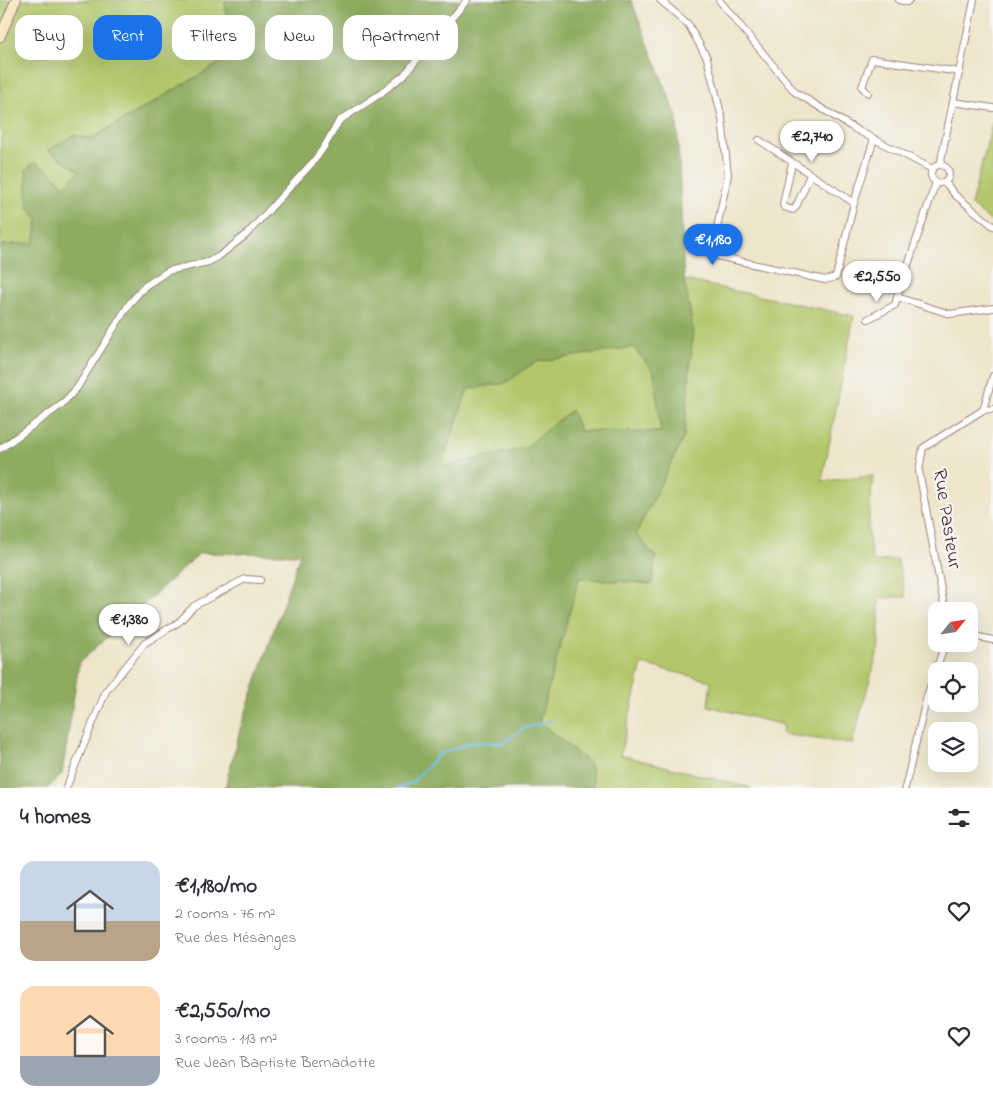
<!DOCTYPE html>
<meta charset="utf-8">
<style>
:root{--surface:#fff;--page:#f2f2f3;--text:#2b2b33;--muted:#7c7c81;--accent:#1a73e8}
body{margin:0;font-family:"Indie Flower",sans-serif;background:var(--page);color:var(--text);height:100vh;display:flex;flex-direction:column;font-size:19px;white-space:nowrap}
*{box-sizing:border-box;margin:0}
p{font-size:16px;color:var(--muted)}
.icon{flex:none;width:28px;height:28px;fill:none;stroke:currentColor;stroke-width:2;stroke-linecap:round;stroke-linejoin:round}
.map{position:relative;height:788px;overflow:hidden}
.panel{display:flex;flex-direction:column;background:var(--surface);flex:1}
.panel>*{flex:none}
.banner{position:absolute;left:15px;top:15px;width:500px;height:45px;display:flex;gap:10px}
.needle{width:32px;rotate:60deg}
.fabs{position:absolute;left:928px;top:602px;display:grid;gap:10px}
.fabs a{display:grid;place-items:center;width:50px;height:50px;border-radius:10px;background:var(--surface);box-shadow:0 5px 20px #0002;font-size:25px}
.price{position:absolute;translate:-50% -42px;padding:0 11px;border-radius:18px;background:#fff;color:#222;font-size:16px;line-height:32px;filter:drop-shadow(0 1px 2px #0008)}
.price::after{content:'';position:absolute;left:50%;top:30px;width:15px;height:11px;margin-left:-8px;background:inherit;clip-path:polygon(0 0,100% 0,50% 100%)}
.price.selected{background:var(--accent);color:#fff}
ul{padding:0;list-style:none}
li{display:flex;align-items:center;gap:15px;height:125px;padding:0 20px}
li span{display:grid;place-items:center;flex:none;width:140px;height:100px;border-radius:15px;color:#555}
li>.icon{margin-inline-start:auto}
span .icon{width:60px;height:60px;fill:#fffc;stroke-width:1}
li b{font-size:21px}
h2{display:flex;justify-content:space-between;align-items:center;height:60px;padding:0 20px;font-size:21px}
.chip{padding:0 18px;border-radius:15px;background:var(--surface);box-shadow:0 5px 20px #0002;font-size:18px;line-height:45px}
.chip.selected{background:var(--accent);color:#fff}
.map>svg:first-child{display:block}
.green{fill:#b2c76b;stroke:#7e734b}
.forest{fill:#8dac5f;stroke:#6c6645;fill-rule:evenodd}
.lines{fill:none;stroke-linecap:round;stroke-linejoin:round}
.stream{stroke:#6fbfea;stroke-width:2}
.street-casing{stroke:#9c827a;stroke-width:8}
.secondary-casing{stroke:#9c827a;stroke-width:11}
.street{stroke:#fff;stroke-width:6}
.secondary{stroke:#f7e9c3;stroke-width:9}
.labels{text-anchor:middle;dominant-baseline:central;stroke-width:4.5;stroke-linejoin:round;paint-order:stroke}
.street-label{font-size:20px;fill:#4a1f2b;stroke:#f6f6f2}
</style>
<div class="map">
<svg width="993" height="788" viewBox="0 0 993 788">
<rect width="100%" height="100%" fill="#f6f6f2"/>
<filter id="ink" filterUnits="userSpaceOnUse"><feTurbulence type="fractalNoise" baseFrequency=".02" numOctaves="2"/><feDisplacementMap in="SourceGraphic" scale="10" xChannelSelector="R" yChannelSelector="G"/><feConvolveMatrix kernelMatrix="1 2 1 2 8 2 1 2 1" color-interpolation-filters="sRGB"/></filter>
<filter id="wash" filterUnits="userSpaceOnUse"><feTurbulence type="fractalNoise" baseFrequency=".0096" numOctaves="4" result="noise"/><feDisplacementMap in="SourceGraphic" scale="20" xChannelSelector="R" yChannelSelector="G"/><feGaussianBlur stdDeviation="1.12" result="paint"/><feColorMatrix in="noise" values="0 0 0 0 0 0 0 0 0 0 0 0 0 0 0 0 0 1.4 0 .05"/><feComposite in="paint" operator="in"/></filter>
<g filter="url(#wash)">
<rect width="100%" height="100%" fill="#eee5ca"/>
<!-- green -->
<g class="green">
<path d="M0,0H225L230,57L91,139L74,135L49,150L79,171L64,186L51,172L28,207L38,220L34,243L1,245Z"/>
<path d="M993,120V223L971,205Z"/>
<path d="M684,280L854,316L822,481L873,476L868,532L873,562L897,559L906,597L879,598V647L852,744L782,734L783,725L708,706L711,681L642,664L620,755L751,788H594L590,764L539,722L579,578L652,584L656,557L636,534L684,437L693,329Z"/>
<path d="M633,347L654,371L661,432L580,431L571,411L526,448L440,467L468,389L505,383L535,362Z"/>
</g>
<!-- forest -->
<path class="forest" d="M225,0H631L677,117L684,280L693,329L684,437L636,534L656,557L652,584L579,578L539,722L590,764L594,788H225L240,729L300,554L200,553L79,663L62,774L48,788H0V245L34,243L38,220L28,207L26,170L35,162L51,172L64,186L79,171L48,150L74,135L91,139L230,57ZM633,347L654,372L661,432L580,431L571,410L525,448L441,467L468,389L505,383L535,362Z"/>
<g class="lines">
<!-- stream -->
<path class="stream" d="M397,788L412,783L439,754L472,742L503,743L521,729L551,721"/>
</g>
</g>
<g filter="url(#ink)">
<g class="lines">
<!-- street casing -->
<g class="street-casing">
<g id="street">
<path d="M660,0L688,24L707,58L722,118L728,175L713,247L717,256L825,280L836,277L854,203L874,139"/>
<path d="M719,0L795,92L855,129L932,169"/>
<path d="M899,0L907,2L909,0"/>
<path d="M868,93L862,87L872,59L960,72"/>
<path d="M953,102L993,108"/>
<path d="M759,140L854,203"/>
<path d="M792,163L783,204L784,207L793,210L796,207L810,175"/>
<circle cx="940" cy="174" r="9"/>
<path d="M940,165L974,0"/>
<path d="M936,182L897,297L950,314L993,308"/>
<path d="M945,182L955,195L993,226"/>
<path d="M868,319L895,305L897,297"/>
<path d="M983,410L993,409"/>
<path d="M0,449L61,405L77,388L129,304L145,286L168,271L208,262L218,257L246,235L313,162L324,147L339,121L380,94L404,75L467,0"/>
<path d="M945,611L919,471L923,448L983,410L993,376"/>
<path d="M969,635L993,640"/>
<path d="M66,788L106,691L145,643L179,622L194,606L245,579L260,580"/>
<path d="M905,788L927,696L945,644"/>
</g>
</g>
<!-- secondary casing -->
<g class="secondary-casing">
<path id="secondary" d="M0,37L16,0"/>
</g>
<!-- street -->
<use href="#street" class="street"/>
<!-- secondary -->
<use href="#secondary" class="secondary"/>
</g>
</g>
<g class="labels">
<!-- street labels -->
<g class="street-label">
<text transform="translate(946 519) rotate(81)">Rue Pasteur</text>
</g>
</g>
</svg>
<div class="fabs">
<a><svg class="needle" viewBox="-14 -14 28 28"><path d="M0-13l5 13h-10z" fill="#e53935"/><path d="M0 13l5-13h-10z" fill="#7c7c81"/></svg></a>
<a><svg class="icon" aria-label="locate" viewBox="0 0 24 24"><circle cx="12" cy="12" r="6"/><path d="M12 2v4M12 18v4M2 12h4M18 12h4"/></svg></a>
<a><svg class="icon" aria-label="layers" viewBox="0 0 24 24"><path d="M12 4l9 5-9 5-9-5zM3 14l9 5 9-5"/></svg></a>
</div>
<b class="price" style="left:812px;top:163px">€2,740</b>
<b class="price selected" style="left:713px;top:266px">€1,180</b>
<b class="price" style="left:877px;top:303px">€2,550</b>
<b class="price" style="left:129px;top:646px">€1,380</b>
<div class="banner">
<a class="chip">Buy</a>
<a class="chip selected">Rent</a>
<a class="chip">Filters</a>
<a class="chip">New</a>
<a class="chip">Apartment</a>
</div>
</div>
<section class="panel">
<h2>4 homes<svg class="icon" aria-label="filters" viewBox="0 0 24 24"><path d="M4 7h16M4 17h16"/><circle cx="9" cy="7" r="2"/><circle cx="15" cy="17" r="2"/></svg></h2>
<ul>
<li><span style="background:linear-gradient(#c9d6e8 60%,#b9a48a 0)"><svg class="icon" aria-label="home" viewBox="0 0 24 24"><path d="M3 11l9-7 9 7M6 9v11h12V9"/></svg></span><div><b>€1,180/mo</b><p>2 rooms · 76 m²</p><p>Rue des Mésanges</p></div><svg class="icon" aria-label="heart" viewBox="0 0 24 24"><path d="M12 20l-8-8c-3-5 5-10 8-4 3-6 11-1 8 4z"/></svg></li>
<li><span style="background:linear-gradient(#ffd9b3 70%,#9aa5b1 0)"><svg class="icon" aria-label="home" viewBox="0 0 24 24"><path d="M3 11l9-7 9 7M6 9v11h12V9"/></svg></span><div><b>€2,550/mo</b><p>3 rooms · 113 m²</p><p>Rue Jean Baptiste Bernadotte</p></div><svg class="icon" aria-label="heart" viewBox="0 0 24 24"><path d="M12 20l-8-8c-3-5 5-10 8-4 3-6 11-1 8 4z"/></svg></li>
</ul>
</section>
